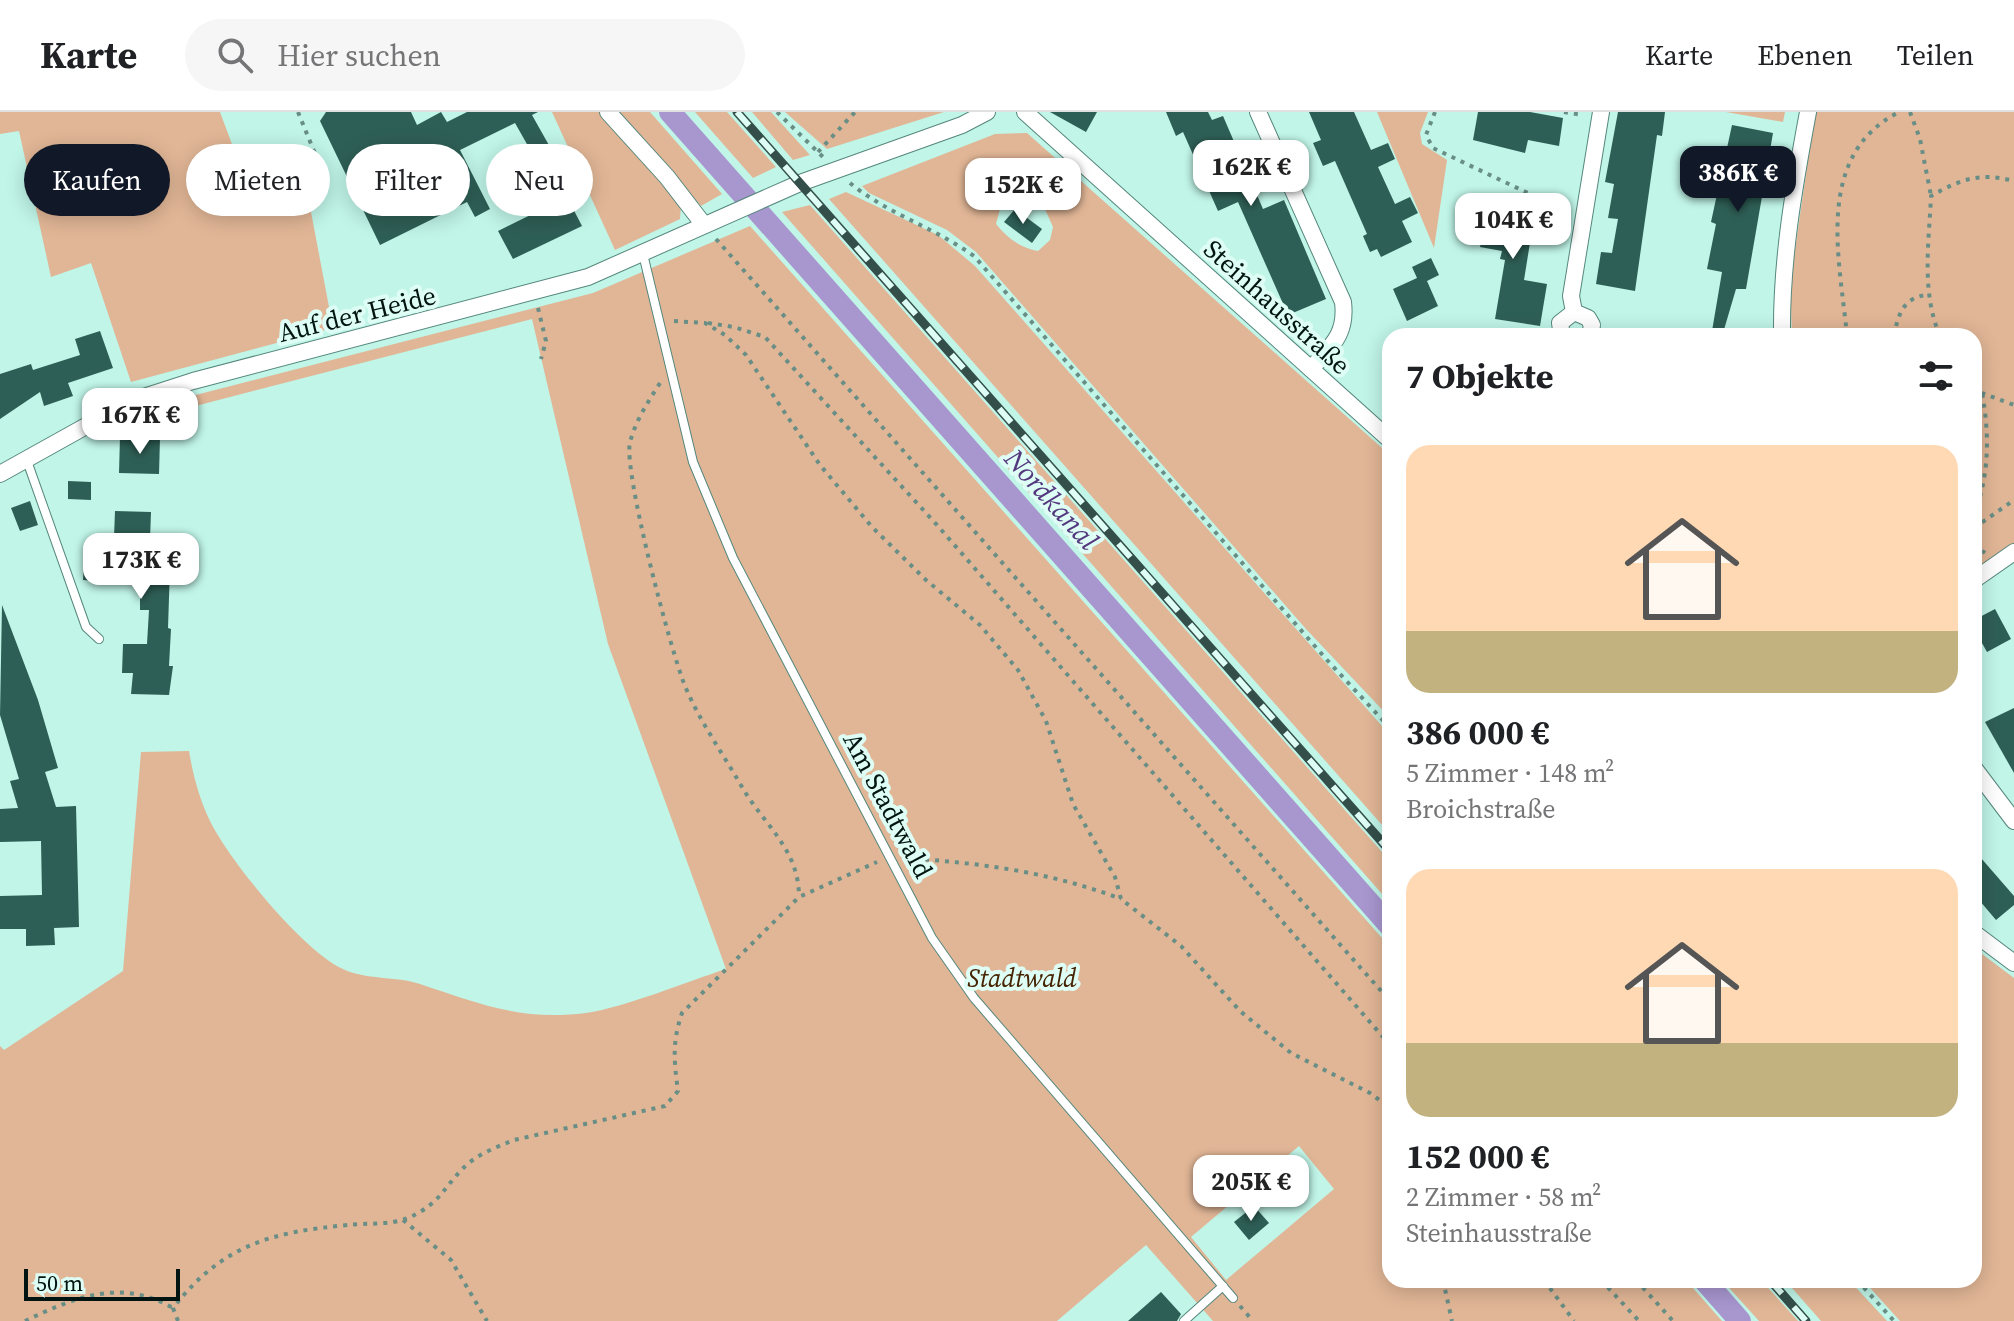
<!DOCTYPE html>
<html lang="de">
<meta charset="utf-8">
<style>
:root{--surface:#fff;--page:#f6f6f6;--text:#202124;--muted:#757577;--line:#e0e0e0;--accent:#111827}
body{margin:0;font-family:"Source Serif 4",serif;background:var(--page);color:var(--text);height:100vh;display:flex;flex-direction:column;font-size:30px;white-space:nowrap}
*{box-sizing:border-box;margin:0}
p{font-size:26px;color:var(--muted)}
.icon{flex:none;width:44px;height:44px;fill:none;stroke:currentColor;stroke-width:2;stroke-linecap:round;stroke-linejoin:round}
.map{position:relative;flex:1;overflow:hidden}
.drawer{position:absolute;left:1382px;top:216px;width:600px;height:960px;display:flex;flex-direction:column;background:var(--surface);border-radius:24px;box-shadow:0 4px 20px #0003}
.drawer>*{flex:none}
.guide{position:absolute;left:24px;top:32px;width:760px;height:72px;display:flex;gap:16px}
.scale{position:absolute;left:24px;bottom:20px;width:156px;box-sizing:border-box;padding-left:8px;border:4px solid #021411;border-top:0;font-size:22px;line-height:28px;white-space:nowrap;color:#021411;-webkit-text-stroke:6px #defdf5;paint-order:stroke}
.price{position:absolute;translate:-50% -68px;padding:0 18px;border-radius:16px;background:#fff;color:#222;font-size:26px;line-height:52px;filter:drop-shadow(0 2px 4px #0008)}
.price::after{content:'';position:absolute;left:50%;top:48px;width:24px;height:18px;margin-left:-12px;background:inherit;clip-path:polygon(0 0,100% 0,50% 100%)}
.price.on{background:var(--accent);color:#fff}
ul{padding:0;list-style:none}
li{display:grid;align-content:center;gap:16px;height:424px;padding:0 24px}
li span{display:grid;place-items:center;height:248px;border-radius:24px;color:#555}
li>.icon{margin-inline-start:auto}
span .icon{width:144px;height:144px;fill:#fffc;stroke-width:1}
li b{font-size:34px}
h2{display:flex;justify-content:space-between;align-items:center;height:96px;padding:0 24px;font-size:34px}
.pill{padding:0 28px;border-radius:36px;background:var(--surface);box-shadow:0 4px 20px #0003;font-size:28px;line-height:72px}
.pill.on{background:var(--accent);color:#fff}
header{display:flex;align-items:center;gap:48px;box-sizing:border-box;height:112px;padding:0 40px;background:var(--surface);border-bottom:2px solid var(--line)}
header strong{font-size:38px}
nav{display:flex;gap:44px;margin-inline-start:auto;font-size:28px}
.search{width:560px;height:72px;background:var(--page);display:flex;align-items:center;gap:20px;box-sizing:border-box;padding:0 28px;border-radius:44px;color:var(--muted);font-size:30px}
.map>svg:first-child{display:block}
.green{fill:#e1b696;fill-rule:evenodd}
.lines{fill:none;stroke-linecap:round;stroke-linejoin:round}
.canal{stroke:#a896cf;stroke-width:22}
.building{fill:#2e5f56}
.service-casing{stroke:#55877c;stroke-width:10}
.minor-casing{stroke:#55877c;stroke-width:18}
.path{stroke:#698e85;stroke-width:4;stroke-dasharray:4 6;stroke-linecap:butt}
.service{stroke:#fff;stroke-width:8}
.minor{stroke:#fff;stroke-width:16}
.rail-casing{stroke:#344f4a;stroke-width:9}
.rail{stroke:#defdf5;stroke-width:6;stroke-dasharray:18;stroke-linecap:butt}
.labels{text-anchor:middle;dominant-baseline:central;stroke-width:8;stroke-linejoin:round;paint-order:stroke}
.street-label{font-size:26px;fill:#021411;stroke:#defdf5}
.park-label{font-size:26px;font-style:italic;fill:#452201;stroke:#defdf5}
.water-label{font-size:28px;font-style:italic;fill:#53387e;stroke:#defdf5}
</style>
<header>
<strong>Karte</strong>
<div class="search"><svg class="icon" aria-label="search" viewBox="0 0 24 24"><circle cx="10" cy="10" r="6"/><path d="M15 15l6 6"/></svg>Hier suchen</div>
<nav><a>Karte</a><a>Ebenen</a><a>Teilen</a></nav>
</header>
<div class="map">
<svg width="2014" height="1209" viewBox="0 0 2014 1209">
<rect width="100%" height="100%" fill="#c0f5e8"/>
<!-- green -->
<g class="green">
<path d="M0,0H220L258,102L308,84L333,216L131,270L91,151L51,165L19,19L0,22Z"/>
<path d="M552,0H600L681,94L680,107L615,138Z"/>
<path d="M616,0H650L722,82L701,94Z"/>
<path d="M695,0H727L776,55L753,66Z"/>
<path d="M752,0H771L810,43L793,48Z"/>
<path d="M785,0H944L827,37Z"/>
<path d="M1377,0H1428L1420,21L1422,32L1447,48L1434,136Z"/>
<path d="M1726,0H1785L1783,10Z"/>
<path d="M1815,0H2014V432L1974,460V224H1792L1790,172Z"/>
<path d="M1027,21L1063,53L1027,89L1013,87L1001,93L996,112C1007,126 1021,136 1038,139L1050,128L1053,115L1044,95L1046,91L1072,61L1390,343V606L1306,517L976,140L947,118L869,81L862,74L995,22Z"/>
<path d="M846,80L938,123L975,154L1390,623V722L829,87Z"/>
<path d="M810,93L1390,749V791L782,100Z"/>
<path d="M750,114L1390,835V1168H1686L1722,1209H1213L1146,1133L1057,1209H0V934L4,938L123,859L141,640L189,639C193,663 199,686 210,709C229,748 303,839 343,857C365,868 396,864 420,872C480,892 521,909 586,901C626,895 686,870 726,857L608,532L532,207L180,298V287L593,181ZM1299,1034L1334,1077L1226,1168L1191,1125Z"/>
<path d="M1974,836L2014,866V1209H1900L1863,1168H1974Z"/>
<path d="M1722,1168H1761L1798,1209H1759Z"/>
<path d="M1785,1168H1849L1887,1209H1821Z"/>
</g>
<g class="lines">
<!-- canal -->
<g class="canal">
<path d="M670,0L1390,814"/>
<path d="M1704,1168L1740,1209"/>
</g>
</g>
<!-- building -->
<g class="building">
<path d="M326,0H411L417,13L441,0L447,10L467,0H538L532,3L573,76L557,85L515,11L460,38L490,97L475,105L467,90L380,133L320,9Z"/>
<path d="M1050,0H1097L1086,20Z"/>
<path d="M1166,0H1208L1212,8L1223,4L1263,97L1284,88L1326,187L1288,203L1238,90L1218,99L1183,20L1176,24Z"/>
<path d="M1309,0H1354L1371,38L1388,31L1395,47L1378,55L1395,92L1410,85L1418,101L1402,109L1412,130L1381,145L1377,137L1370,140L1363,124L1367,122L1335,49L1323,54L1313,31L1321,28Z"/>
<path d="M1478,0H1530L1563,6L1559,34L1528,28L1525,41L1473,28Z"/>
<path d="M1618,0H1665L1662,24L1657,23L1635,179L1596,172L1601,140L1612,141L1618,107L1608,106L1614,72L1605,70Z"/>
<path d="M1732,13L1773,21L1746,177H1736L1723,221L1712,219L1722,160L1707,157L1716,112L1711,110Z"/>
<path d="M1491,82L1514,86L1512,93L1529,96L1527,111L1533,112L1524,168L1547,172L1540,214L1495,207L1505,148L1500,147L1502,139L1480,135Z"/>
<path d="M567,85L582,114L513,147L498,119Z"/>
<path d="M1015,97L1042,117L1032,131L1004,110Z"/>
<path d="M1431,146L1439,163L1427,169L1438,194L1407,209L1393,177L1417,166L1412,155Z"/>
<path d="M100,219L113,256L68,271L73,284L44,294L40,280L0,307V262L31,252L33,258L80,243L75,227Z"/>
<path d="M120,325L160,326L159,362L119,361Z"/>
<path d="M68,369L91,370V388L68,387Z"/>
<path d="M30,389L38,413L20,419L11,396Z"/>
<path d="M115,399L151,400L149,455H170L168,516L171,517L169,554H173L169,583L131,582L133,561H122L123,532H147L149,498H140V472L83,468L84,450L113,451Z"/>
<path d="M2,493L38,588L58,656L45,660L56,695L76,694L79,815L54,816L55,833L26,834V817H0V784L42,783L41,729L0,730V697L18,696L10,669L19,667L0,603Z"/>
<path d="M1995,497L2011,527L1987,540L1974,517V508Z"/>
<path d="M2014,596V661L1985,610Z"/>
<path d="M1974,738L2014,784V793L1996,808L1974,782Z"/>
<path d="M1254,1094L1269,1111L1249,1128L1234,1110Z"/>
<path d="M1161,1180L1181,1202L1177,1209H1128Z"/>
</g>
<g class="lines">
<!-- service casing -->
<g class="service-casing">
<g id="service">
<path d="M643,142L693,350L733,446L932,826L974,886L1233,1186"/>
<path d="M26,346L86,515L99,527"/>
<path d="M1184,1209L1223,1174"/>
</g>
</g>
<!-- minor casing -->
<g class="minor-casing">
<g id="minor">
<path d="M608,0L667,65L704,113"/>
<path d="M1025,0L1390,328"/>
<path d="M1258,0L1343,190C1347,223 1331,234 1311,257"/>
<path d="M1574,200L1571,184L1601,0"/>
<path d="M1562,224L1560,211L1574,200L1588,206L1592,213L1590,224"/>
<path d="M1782,224C1781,148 1794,75 1808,0"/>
<path d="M0,362L131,289L193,269L588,165L800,71L962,13L987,0"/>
<path d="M1974,468L2014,440"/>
<path d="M1974,656L2014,709"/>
<path d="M1974,821L2014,851"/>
</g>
</g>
<!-- path -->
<g class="path">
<path d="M298,0L327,71"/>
<path d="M777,0L823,45"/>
<path d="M1435,0L1426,23L1433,36L1532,83L1567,89"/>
<path d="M1564,0L1582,3"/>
<path d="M1910,0L1920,27L1931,84"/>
<path d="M818,40L855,0"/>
<path d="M850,71C886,101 935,116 974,144L1327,548L1390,616"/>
<path d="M716,127L1390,889"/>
<path d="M538,196L546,229L541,247"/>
<path d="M674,209L705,211L725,223L746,243L820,353L872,415L926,468L980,513L1018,558L1046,609L1073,692L1115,765L1121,787L1181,834L1240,899L1291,941L1370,981L1390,996"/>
<path d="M708,211L734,215L765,225L937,413L1390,933"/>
<path d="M1847,224C1840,148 1813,44 1899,0"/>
<path d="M1894,224C1898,202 1904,184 1929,183"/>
<path d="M1940,224C1921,180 1929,131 1931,84C1961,67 1980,60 2014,69"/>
<path d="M660,271C648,290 636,308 630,330C623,359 671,540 685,574C699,608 723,642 742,675C764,713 799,737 799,785"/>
<path d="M1974,274L1982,281L2014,293"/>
<path d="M1974,404C1989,363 1990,324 1982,281"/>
<path d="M1974,416L2014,388"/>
<path d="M1974,433L1985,441"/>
<path d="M905,746C980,751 1051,760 1121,787"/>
<path d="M403,1108L451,1148L487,1209"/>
<path d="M1443,1168L1452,1209"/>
<path d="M1544,1168L1574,1209"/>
<path d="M1601,1168L1639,1209"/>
<path d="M1636,1168L1673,1209"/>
<path d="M1857,1168L1894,1209"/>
<path d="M1240,1194L1253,1209"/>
<path d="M25,1209C75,1185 121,1166 173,1196"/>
<path d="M178,1209L173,1196C222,1133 271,1120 348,1113C366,1111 391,1113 408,1106C444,1090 444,1072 470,1050C483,1040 499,1034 514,1028L665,994L678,979C674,949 672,930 682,901L799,785L877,750"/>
</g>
<!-- service -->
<use href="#service" class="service"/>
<!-- minor -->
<use href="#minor" class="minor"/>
<!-- rail casing -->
<g class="rail-casing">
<g id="rail">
<path d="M737,0L1390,739"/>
<path d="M1770,1168L1806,1209"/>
</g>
</g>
<!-- rail -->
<use href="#rail" class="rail"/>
</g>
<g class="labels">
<!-- street labels -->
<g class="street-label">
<text transform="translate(1277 195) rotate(42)">Steinhausstraße</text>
<text transform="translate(357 202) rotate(-14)">Auf der Heide</text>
<text transform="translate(888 693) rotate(62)">Am Stadtwald</text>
</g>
<!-- park labels -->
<g class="park-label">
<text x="1022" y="866">Stadtwald</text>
</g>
<!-- water labels -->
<g class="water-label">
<text transform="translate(1052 387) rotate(48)">Nordkanal</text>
</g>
</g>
</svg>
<div class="scale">50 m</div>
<b class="price" style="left:1251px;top:96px">162K €</b>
<b class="price on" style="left:1738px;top:102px">386K €</b>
<b class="price" style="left:1023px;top:114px">152K €</b>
<b class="price" style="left:1513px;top:149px">104K €</b>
<b class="price" style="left:140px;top:344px">167K €</b>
<b class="price" style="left:141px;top:489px">173K €</b>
<b class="price" style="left:1251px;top:1111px">205K €</b>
<div class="guide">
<a class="pill on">Kaufen</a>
<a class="pill">Mieten</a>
<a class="pill">Filter</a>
<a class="pill">Neu</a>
</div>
<section class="drawer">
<h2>7 Objekte<svg class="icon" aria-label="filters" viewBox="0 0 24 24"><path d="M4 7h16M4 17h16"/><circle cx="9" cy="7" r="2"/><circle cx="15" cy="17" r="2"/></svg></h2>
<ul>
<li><span style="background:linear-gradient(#ffd9b3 75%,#c2b280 0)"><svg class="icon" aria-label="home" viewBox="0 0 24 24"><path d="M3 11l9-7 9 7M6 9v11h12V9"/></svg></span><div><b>386 000 €</b><p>5 Zimmer · 148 m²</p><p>Broichstraße</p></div></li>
<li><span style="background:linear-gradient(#ffd9b3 70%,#c2b280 0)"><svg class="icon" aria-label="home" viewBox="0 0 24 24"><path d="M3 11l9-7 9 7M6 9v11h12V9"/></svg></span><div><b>152 000 €</b><p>2 Zimmer · 58 m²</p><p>Steinhausstraße</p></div></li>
</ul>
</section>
</div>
